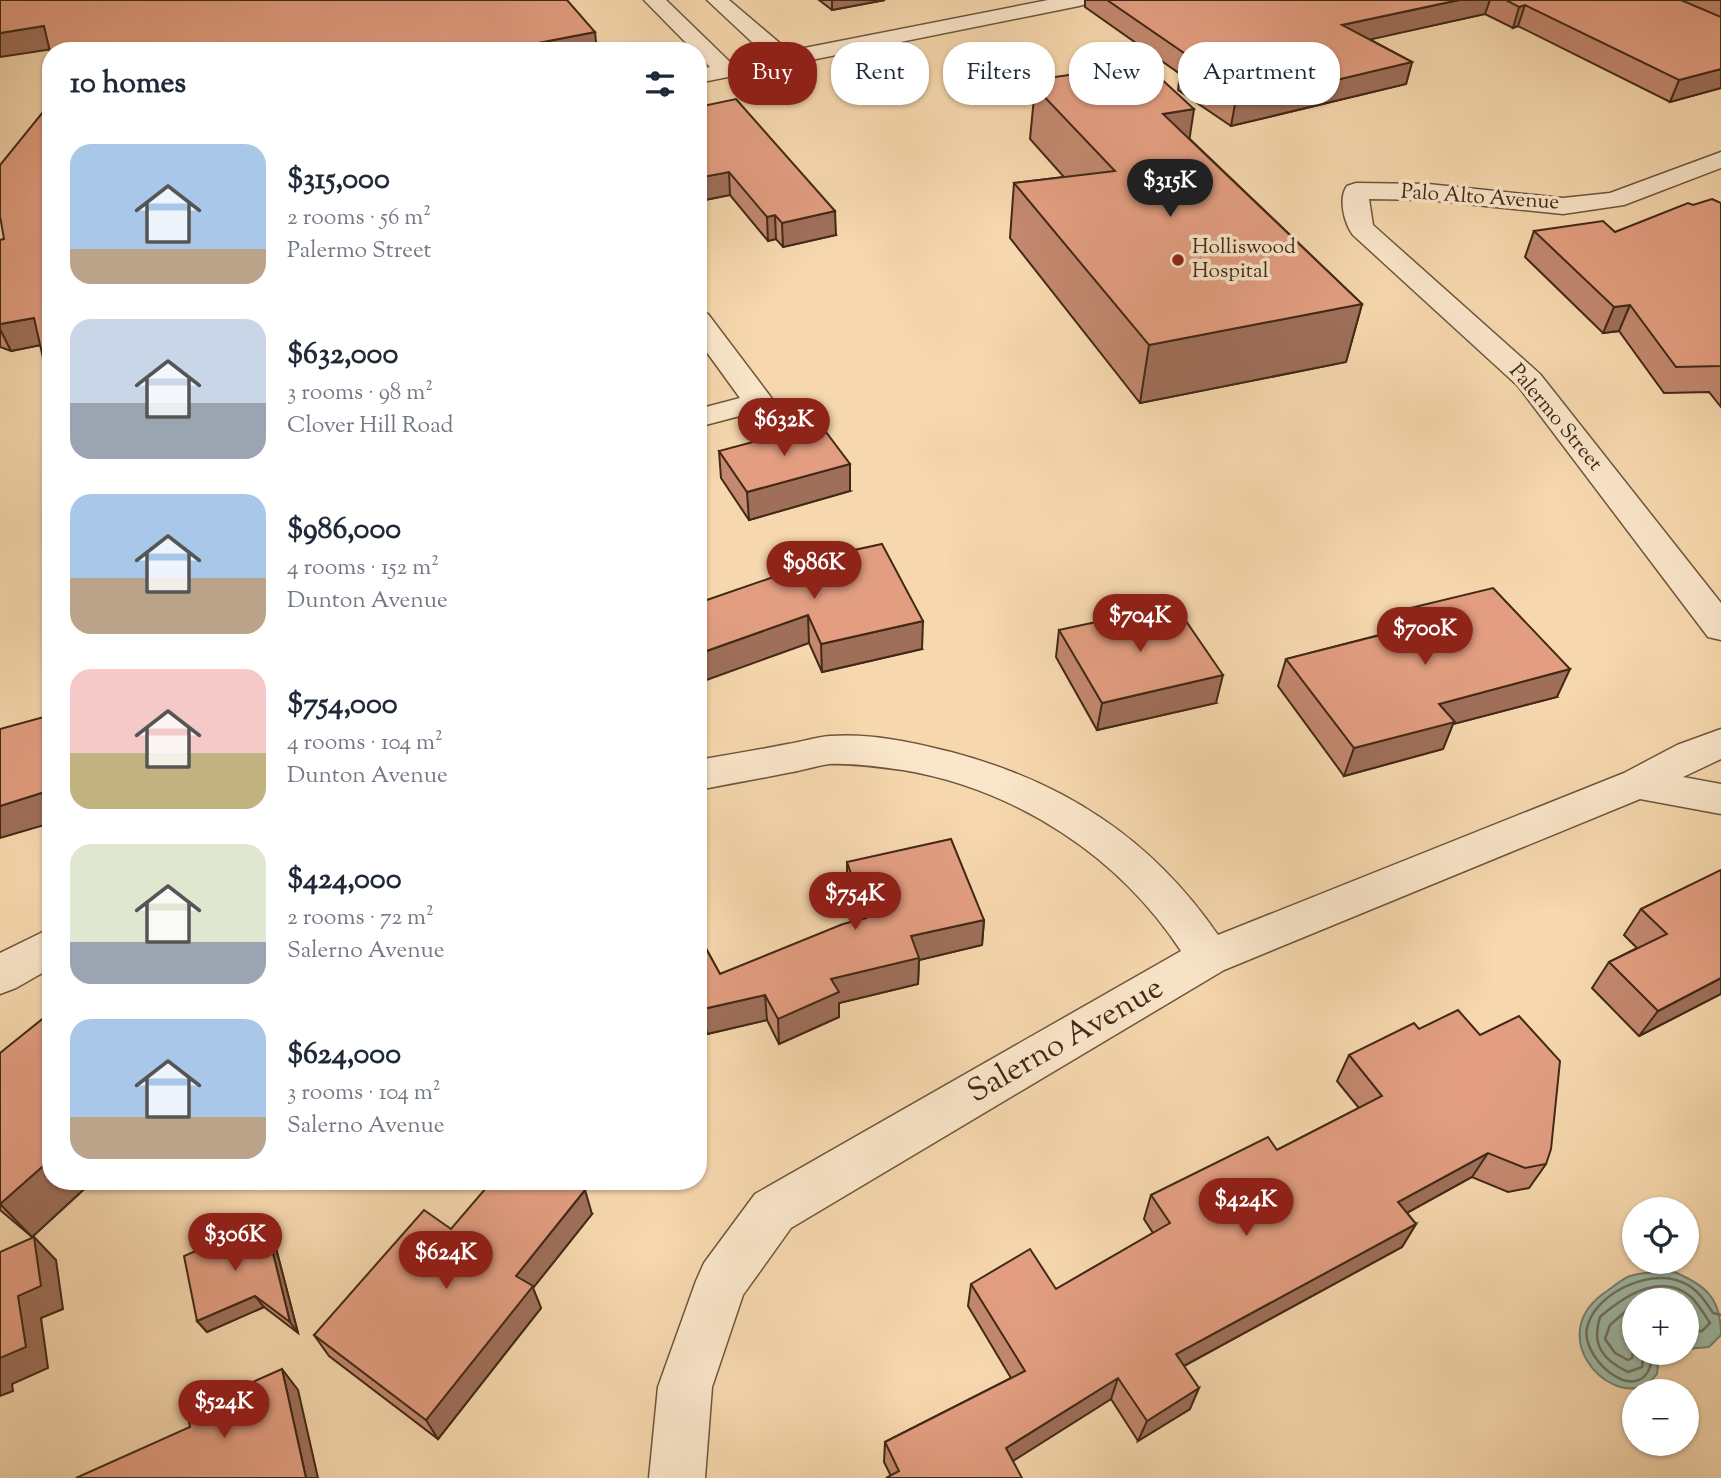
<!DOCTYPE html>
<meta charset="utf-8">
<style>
:root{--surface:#fff;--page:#f2f2f3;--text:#1f2937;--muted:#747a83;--accent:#8f2418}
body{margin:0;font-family:"Sorts Mill Goudy",serif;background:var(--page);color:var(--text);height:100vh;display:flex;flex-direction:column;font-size:26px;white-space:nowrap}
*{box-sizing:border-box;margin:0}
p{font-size:23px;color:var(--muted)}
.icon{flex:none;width:38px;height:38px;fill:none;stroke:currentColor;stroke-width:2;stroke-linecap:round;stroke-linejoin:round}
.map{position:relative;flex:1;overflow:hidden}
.details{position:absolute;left:42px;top:42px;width:665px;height:1148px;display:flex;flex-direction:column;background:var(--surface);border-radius:28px;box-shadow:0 2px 5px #0004}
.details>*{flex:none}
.guide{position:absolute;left:728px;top:42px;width:665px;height:63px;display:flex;gap:14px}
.fabs{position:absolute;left:1622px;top:1197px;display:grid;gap:14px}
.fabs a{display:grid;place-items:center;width:77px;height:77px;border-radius:50%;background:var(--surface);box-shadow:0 2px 5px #0004;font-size:35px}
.price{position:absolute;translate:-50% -60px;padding:0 16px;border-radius:24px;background:var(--accent);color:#fff;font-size:23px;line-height:46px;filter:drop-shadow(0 2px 4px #0008)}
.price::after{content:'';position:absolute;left:50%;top:42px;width:21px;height:16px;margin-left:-10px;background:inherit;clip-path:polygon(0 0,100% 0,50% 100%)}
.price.selected{background:#222;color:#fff}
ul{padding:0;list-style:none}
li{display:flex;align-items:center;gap:21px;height:175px;padding:0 28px}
li span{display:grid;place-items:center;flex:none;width:196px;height:140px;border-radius:21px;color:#555}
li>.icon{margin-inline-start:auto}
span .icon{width:84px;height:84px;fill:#fffc;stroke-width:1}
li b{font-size:30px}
h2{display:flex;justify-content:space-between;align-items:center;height:84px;padding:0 28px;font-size:30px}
.tag{padding:0 24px;border-radius:28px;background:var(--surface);box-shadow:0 2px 5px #0004;font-size:24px;line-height:63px}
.tag.selected{background:var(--accent);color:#fff}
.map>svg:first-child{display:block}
.water{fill:#9dbaa8;stroke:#78806e;stroke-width:2}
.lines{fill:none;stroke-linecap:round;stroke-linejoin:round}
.shore{stroke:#6f725f;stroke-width:2.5}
.street-casing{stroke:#6e553c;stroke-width:3}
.street{fill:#fae6ca;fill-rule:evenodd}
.wall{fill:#c3886f;stroke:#412916;stroke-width:2}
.shaded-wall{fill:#9f6f5a;stroke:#412916;stroke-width:2}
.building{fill:#e39e81;stroke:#412916;stroke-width:2}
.poi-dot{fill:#8f2418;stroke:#fae6ca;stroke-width:2.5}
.labels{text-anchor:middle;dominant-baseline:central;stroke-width:7;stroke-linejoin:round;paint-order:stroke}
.far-street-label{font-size:21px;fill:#412916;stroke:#fae6ca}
.far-poi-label{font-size:21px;fill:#412916;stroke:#fae6ca;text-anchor:start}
.near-street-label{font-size:32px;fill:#412916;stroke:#fae6ca}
</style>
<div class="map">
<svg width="1721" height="1478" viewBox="0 0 1721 1478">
<rect width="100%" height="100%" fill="#f7d8ae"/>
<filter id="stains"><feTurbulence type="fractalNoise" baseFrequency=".00286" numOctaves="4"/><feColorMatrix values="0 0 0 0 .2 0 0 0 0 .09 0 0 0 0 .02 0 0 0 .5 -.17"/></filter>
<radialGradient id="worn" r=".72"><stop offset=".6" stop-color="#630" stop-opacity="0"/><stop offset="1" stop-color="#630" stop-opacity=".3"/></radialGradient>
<!-- water -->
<path class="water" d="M1672,1271C1706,1285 1721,1298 1721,1335L1709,1347L1687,1349V1300H1634V1353H1668L1659,1355L1657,1374C1654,1377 1650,1383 1646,1385C1606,1405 1543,1333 1607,1291C1614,1286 1622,1279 1630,1276C1643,1272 1659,1272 1672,1271Z"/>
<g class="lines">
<!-- shore -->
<g class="shore">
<path d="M1634,1304L1610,1325L1605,1339L1615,1353L1628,1360L1632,1358L1634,1347"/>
<path d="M1644,1353L1642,1367L1628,1372C1603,1360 1591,1345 1600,1317C1623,1297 1660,1272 1690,1296C1698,1303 1704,1314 1710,1323L1702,1331L1687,1333"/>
<path d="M1653,1353C1647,1415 1580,1361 1587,1328C1594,1294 1648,1269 1679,1281C1695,1286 1704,1299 1713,1313L1721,1315"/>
</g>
<!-- street casing -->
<g class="street-casing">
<g id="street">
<path d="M644,0H666L731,63L767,56L707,0H729L789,51L1048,0H1089L1086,4L1079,6L698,83V69L710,67L698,55V51H694Z"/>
<path d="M1721,152V168L1624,205L1563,214L1428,200L1369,199L1373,225L1540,374L1721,603V640L1708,637L1518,386L1353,235C1344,223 1338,198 1347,186L1356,183L1428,184L1563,198L1610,193Z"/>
<path d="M698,312L708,314L770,396L774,402L770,408L698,427V409L740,398L698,340Z"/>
<path d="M1721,729V759L1683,777L1721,784V814L1640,799L1224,970L791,1228L743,1295L712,1387L705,1478H649L658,1387L696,1281L704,1263L755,1194L1181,951C1119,856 1016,789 903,770C880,767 853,763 829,764C815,766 801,771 787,773C758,779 728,784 698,790V760C728,755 758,750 788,744C802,742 815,737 830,736C870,733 912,742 951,752C1064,782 1151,838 1218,935L1624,773L1677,745Z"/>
<path d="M51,928V968L16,988L0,994V953Z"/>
</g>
</g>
<!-- street -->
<use href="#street" class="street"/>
</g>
<!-- wall -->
<g class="wall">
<path d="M819,0H885L832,10Z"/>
<path d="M1085,0H1721V88L1670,102L1518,26L1513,28L1485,14L1369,39L1412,62L1406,84L1231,126L1178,90L1180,74L1085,7Z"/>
<path d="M1041,79L1190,139L1362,304L1346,362L1140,403L1010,238L1014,183L1064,177L1030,139L1035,87L1040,86Z"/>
<path d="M698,107L836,235L783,247L776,239L768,241L730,195L705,200L698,193Z"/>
<path d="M1721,203V407L1709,392L1664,393L1619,331L1603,333L1525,257L1534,231L1615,232L1693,205Z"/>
<path d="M4,239L40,345L11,351L0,347V240Z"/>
<path d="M719,451L850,491L749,520L721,478Z"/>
<path d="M785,565L922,649L822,672L809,643L785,573Z"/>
<path d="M1402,610L1557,697L1453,724L1443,749L1344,776L1278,686L1286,659L1395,631Z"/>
<path d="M1059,630L1216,703L1097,730L1056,657Z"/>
<path d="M847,862L984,920L982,945L919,960L918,984L839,1003V1017L779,1044L767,1020L707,1034L703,1024L698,1026V934L720,974L858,920L847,888Z"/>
<path d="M1721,870V994L1639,1036L1592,988L1609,962L1637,948L1624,935L1641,909Z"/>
<path d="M1419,1029L1546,1164L1529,1188L1508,1192L1472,1177L1407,1213L1416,1224L1402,1247L1184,1366L1190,1409L1138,1441L1111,1399L891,1476L884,1462L885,1442L1011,1378L968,1306L971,1284L1056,1289L1153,1233L1144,1219L1151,1195L1277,1150L1359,1108L1337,1081L1349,1055Z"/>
<path d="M0,1053L51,1181H93L32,1237L0,1210Z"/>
<path d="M592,1214L533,1288L541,1308L438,1439L329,1356L314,1335L451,1229Z"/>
<path d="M265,1221L272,1233L298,1333L264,1307L207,1332L197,1321Z"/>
</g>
<!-- shaded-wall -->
<g class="shaded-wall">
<path d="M832,0H885L832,10Z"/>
<path d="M1459,0H1490L1485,14L1337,47L1342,25Z"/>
<path d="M1525,5L1518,26L1513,28L1519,7Z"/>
<path d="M44,26L53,49L0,57V33Z"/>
<path d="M595,32L597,51H496Z"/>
<path d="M1412,62L1406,84L1231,126L1235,104Z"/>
<path d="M1721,69V88L1670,102L1679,80Z"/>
<path d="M1194,109L1186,162L1163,114Z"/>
<path d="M729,172L730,195L705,200L703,177Z"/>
<path d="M835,211L836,235L783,247L782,223Z"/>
<path d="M775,215L776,239L768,241L767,217Z"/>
<path d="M1362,304L1346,362L1140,403L1149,345Z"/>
<path d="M1630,305L1619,331L1603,333L1614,307Z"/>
<path d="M34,318L46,344L11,351L0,329V324Z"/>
<path d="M850,464V491L749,520L747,492Z"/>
<path d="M808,615L809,643L698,683V654Z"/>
<path d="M923,621L922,649L822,672L821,644Z"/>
<path d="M1570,669L1557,697L1453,724L1443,749L1344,776L1354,748L1439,704Z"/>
<path d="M1223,675L1216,703L1097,730L1102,703Z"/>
<path d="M51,790V823L0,838V806Z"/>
<path d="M984,920L982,945L919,960L918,984L839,1003V1017L779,1044L778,1019L831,979L911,936Z"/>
<path d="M1721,978V994L1639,1036L1658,1011Z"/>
<path d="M765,995L767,1020L707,1034L703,1009Z"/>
<path d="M698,999H700L703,1024L698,1026Z"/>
<path d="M1488,1153L1472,1177L1385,1225L1398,1202Z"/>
<path d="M51,1159V1181H93L32,1237L0,1204Z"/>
<path d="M585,1190L592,1214L533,1288L541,1308L438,1439L426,1420L516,1276Z"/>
<path d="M265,1221L272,1233L298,1333L290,1322Z"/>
<path d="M1416,1224L1402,1247L1167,1375L1176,1354Z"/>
<path d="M34,1237L56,1260L63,1309L41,1318L48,1368L12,1384L13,1391L0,1396V1358Z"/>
<path d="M255,1296L264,1307L207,1332L197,1321Z"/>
<path d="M282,1369L298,1390L318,1478H306Z"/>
<path d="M1118,1378L1111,1399L1002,1468L1006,1448Z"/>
<path d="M1199,1388L1190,1409L1138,1441L1147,1421Z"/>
</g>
<!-- building -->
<g class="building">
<path d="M0,0H567L595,32L496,51H51V56L44,26L0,33Z"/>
<path d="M1107,0H1459L1342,25L1412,62L1235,104L1181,68L1200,64Z"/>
<path d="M1506,0H1681L1721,17V69L1679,80L1525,5L1519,7Z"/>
<path d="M1145,64L1194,109L1163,114L1362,304L1149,345L1014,183L1115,171L1035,87L1046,85L1041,79Z"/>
<path d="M736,99L835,211L782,223L775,215L767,217L729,172L703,177L698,172V107Z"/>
<path d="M51,102V393L34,318L0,324V240L4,239L0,216V165Z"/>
<path d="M1712,199L1721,203V366L1676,367L1630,305L1614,307L1534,231L1603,221L1615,232L1688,203L1693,205Z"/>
<path d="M820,424L850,464L747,492L719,451Z"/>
<path d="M882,544L923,621L821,644L808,615L698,654V603L788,572L785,565Z"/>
<path d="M1493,588L1570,669L1439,704L1455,722L1354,748L1286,659L1416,626L1402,610Z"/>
<path d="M1175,605L1223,675L1102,703L1059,630Z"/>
<path d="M51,715V790L0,806V729Z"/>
<path d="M951,839L984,920L911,936L919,958L831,979L839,992L778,1019L765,995L703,1009L700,999H698V934L720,974L843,924L866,918L847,862Z"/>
<path d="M1721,870V978L1658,1011L1609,962L1667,934L1641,909Z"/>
<path d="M1458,1010L1480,1035L1519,1016L1560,1061L1551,1149L1546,1164L1525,1168L1488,1153L1398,1202L1416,1224L1176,1354L1199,1388L1147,1421L1118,1378L1006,1448L1022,1478H886L899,1471L885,1442L1025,1371L971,1284L1030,1249L1056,1289L1170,1223L1151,1195L1268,1137L1277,1150L1382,1096L1349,1055L1414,1023L1419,1029Z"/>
<path d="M51,1012V1159L0,1204V1053Z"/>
<path d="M492,1181H572L585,1190L516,1276L533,1286L426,1420L314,1335L424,1210L451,1229Z"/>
<path d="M265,1221L290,1322L255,1296L197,1321L184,1256Z"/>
<path d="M34,1237L41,1286L18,1296L26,1347L0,1358V1252Z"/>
<path d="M282,1369L306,1478H76L190,1427L187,1411Z"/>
</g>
<!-- markers -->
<circle class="poi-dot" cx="1178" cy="260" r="7"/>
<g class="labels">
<!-- far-street labels -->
<g class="far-street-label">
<text transform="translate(1480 198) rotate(4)">Palo Alto Avenue</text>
<text transform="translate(1555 418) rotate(50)">Palermo Street</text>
</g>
<!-- far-poi labels -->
<g class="far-poi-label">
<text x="1192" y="248">Holliswood<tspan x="1192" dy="24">Hospital</tspan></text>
</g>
<!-- near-street labels -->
<g class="near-street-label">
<text transform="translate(1066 1041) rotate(-30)">Salerno Avenue</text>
</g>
</g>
<rect width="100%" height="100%" filter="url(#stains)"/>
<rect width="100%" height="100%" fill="url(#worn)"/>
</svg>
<div class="fabs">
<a><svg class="icon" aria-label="locate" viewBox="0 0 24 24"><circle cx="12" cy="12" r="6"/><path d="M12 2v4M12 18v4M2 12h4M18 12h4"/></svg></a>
<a>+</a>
<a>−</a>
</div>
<b class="price selected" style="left:1170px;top:219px">$315K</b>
<b class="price" style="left:784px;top:458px">$632K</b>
<b class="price" style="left:814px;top:601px">$986K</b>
<b class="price" style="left:1140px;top:654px">$704K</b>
<b class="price" style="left:1425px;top:667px">$700K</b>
<b class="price" style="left:855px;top:932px">$754K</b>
<b class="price" style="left:1246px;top:1238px">$424K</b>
<b class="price" style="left:235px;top:1273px">$306K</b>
<b class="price" style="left:446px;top:1291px">$624K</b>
<b class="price" style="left:224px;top:1440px">$524K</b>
<div class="guide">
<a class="tag selected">Buy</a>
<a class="tag">Rent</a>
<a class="tag">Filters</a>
<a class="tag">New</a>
<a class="tag">Apartment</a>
</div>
<section class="details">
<h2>10 homes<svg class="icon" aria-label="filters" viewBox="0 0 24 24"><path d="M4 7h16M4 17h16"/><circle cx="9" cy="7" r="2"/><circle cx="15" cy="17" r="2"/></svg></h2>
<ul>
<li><span style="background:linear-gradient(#a9c7e8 75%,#b9a48a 0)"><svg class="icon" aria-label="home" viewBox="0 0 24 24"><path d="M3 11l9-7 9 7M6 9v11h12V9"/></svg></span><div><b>$315,000</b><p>2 rooms · 56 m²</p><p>Palermo Street</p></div></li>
<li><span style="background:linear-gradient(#c9d6e8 60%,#9aa5b1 0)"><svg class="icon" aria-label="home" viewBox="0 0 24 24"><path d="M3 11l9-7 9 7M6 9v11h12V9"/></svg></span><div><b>$632,000</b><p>3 rooms · 98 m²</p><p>Clover Hill Road</p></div></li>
<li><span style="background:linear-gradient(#a9c7e8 60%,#b9a48a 0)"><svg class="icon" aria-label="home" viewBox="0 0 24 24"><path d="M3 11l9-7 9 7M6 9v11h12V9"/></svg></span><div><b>$986,000</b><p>4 rooms · 152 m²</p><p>Dunton Avenue</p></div></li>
<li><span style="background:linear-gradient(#f6c9c9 60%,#c2b280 0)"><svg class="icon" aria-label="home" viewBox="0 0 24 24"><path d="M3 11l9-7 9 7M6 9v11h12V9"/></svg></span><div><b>$754,000</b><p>4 rooms · 104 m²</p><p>Dunton Avenue</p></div></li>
<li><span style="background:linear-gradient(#dfe7d0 70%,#9aa5b1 0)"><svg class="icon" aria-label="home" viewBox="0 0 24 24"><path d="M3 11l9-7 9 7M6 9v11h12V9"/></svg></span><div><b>$424,000</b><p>2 rooms · 72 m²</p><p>Salerno Avenue</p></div></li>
<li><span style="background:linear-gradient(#a9c7e8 70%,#b9a48a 0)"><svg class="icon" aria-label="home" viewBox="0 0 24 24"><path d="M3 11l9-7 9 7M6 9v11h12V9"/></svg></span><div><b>$624,000</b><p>3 rooms · 104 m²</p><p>Salerno Avenue</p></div></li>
</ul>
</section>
</div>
